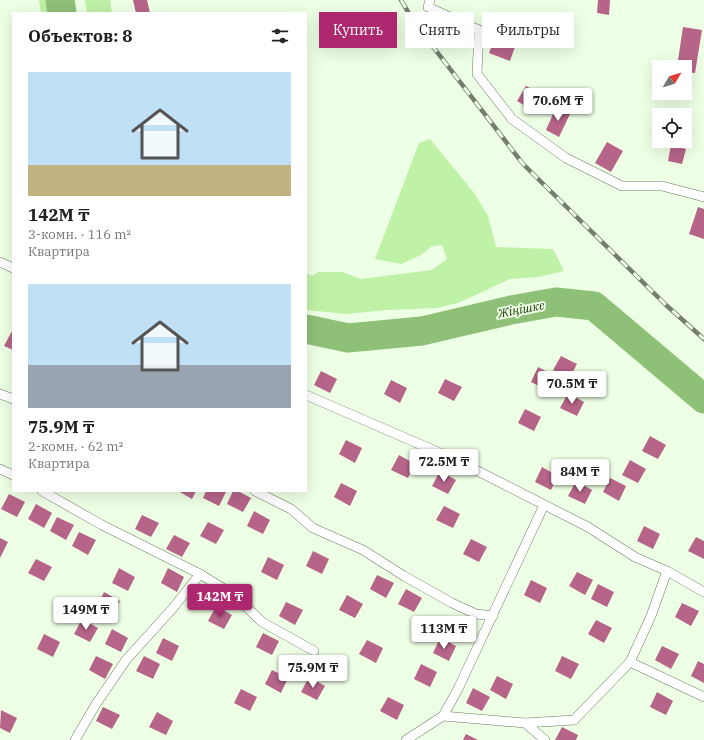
<!DOCTYPE html>
<html lang="ru">
<meta charset="utf-8">
<style>
:root{--surface:#fff;--page:#f6f6f6;--text:#202124;--muted:#757577;--accent:#ae286f}
body{margin:0;font-family:"IBM Plex Serif",serif;background:var(--page);color:var(--text);height:100vh;display:flex;flex-direction:column;font-size:15px;white-space:nowrap}
*{box-sizing:border-box;margin:0}
p{font-size:13px;color:var(--muted)}
.icon{flex:none;width:22px;height:22px;fill:none;stroke:currentColor;stroke-width:2;stroke-linecap:round;stroke-linejoin:round}
.map{position:relative;flex:1;overflow:hidden}
.side{position:absolute;left:12px;top:12px;width:295px;height:480px;display:flex;flex-direction:column;background:var(--surface);border-radius:0px;box-shadow:0 4px 16px #0002}
.side>*{flex:none}
.guide{position:absolute;left:319px;top:12px;width:325px;height:36px;display:flex;gap:8px}
.needle{width:26px;rotate:52deg}
.buttons{position:absolute;left:652px;top:60px;display:grid;gap:8px}
.buttons a{display:grid;place-items:center;width:40px;height:40px;border-radius:0px;background:var(--surface);box-shadow:0 4px 16px #0002;font-size:20px}
.price{position:absolute;translate:-50% -34px;padding:0 9px;border-radius:4px;background:#fff;color:#222;font-size:13px;line-height:26px;filter:drop-shadow(0 1px 2px #0008)}
.price::after{content:'';position:absolute;left:50%;top:24px;width:12px;height:9px;margin-left:-6px;background:inherit;clip-path:polygon(0 0,100% 0,50% 100%)}
.price.selected{background:var(--accent);color:#fff}
ul{padding:0;list-style:none}
li{display:grid;align-content:center;gap:8px;height:212px;padding:0 16px}
li span{display:grid;place-items:center;height:124px;border-radius:0px;color:#555}
li>.icon{margin-inline-start:auto}
span .icon{width:72px;height:72px;fill:#fffc;stroke-width:1}
li b{font-size:17px}
h2{display:flex;justify-content:space-between;align-items:center;height:48px;padding:0 16px;font-size:17px}
.pill{padding:0 14px;border-radius:0px;background:var(--surface);box-shadow:0 4px 16px #0002;font-size:14px;line-height:36px}
.pill.selected{background:var(--accent);color:#fff}
.map>svg:first-child{display:block}
.green{fill:#bff1a6}
.lines{fill:none;stroke-linecap:round;stroke-linejoin:round}
.river{stroke:#8fc077;stroke-width:29}
.building{fill:#b66588}
.service-casing{stroke:#6b7b64;stroke-width:10}
.service{stroke:#fff;stroke-width:9}
.rail-casing{stroke:#737e6e;stroke-width:4.5}
.rail{stroke:#edffe4;stroke-width:3;stroke-dasharray:9;stroke-linecap:butt}
.labels{text-anchor:middle;dominant-baseline:central;stroke-width:4;stroke-linejoin:round;paint-order:stroke}
.water-label{font-size:12px;font-style:italic;fill:#183702;stroke:#edffe4}
</style>
<div class="map">
<svg width="704" height="740" viewBox="0 0 704 740">
<rect width="100%" height="100%" fill="#edffe4"/>
<!-- green -->
<g class="green">
<path d="M39,0H52L54,13H41Z"/>
<path d="M85,0H110L112,13H87Z"/>
<path d="M430,139L475,194L488,216L496,247L553,249L564,271L538,277L510,279L458,303L436,308L386,310L347,314L306,310V273L312,276L318,272H342L361,279L432,270L447,259L442,245L432,246L421,255L401,264L375,259L419,143Z"/>
</g>
<g class="lines">
<!-- river -->
<g class="river">
<path d="M60,0L62,13"/>
<path d="M306,329L348,338L422,331L511,310L556,302L594,306L704,399"/>
</g>
</g>
<!-- building -->
<g class="building">
<path d="M133,0H147L150,13H136Z"/>
<path d="M598,0H610L609,15L597,13Z"/>
<path d="M683,27L702,30L695,73L685,72V67H677Z"/>
<path d="M496,34L517,41L510,61L489,53Z"/>
<path d="M526,86L541,94L532,110L517,101Z"/>
<path d="M556,107L570,114L559,137L546,130Z"/>
<path d="M607,142L623,151L611,172L595,163Z"/>
<path d="M671,145L686,149L682,164L668,161Z"/>
<path d="M698,207L704,209V239L689,234Z"/>
<path d="M12,331L13,332V350L4,346Z"/>
<path d="M561,356L577,364L569,379L553,370Z"/>
<path d="M538,367L555,376L547,390L531,382Z"/>
<path d="M321,371L337,379L330,393L314,385Z"/>
<path d="M445,379L462,387L454,401L438,393Z"/>
<path d="M391,380L407,388L400,403L384,394Z"/>
<path d="M568,393L584,402L577,416L560,408Z"/>
<path d="M525,409L541,417L534,431L518,423Z"/>
<path d="M650,436L666,445L658,459L642,451Z"/>
<path d="M346,440L362,448L355,463L339,454Z"/>
<path d="M399,455L415,464L408,478L391,470Z"/>
<path d="M630,460L646,469L638,483L622,475Z"/>
<path d="M542,467L558,476L551,490L535,482Z"/>
<path d="M440,471L456,480L448,494L432,486Z"/>
<path d="M610,478L626,486L619,501L603,492Z"/>
<path d="M576,481L592,490L585,504L568,496Z"/>
<path d="M341,483L357,491L350,506L334,497Z"/>
<path d="M178,491H196L192,499Z"/>
<path d="M206,491H225L226,492L219,506L203,498Z"/>
<path d="M233,491H238L251,498L243,512L227,504Z"/>
<path d="M9,494L25,502L17,517L1,509Z"/>
<path d="M36,504L52,513L44,528L28,519Z"/>
<path d="M444,506L460,514L453,528L436,520Z"/>
<path d="M254,511L270,520L263,534L247,526Z"/>
<path d="M142,515L159,523L151,537L135,529Z"/>
<path d="M57,517L74,525L66,540L50,531Z"/>
<path d="M208,522L224,530L216,544L200,536Z"/>
<path d="M644,526L660,534L653,549L637,541Z"/>
<path d="M79,532L96,540L88,555L72,546Z"/>
<path d="M174,535L190,543L182,557L166,549Z"/>
<path d="M696,537L704,541V559L688,551Z"/>
<path d="M0,538L8,542L0,558Z"/>
<path d="M471,539L487,547L479,562L463,554Z"/>
<path d="M313,551L329,559L322,574L306,566Z"/>
<path d="M268,557L284,565L277,580L261,572Z"/>
<path d="M36,559L52,567L44,581L28,573Z"/>
<path d="M119,568L135,577L128,591L112,583Z"/>
<path d="M168,568L184,577L177,592L161,583Z"/>
<path d="M577,572L593,580L585,595L569,586Z"/>
<path d="M377,575L394,583L386,598L370,589Z"/>
<path d="M531,580L547,588L540,603L524,595Z"/>
<path d="M598,584L614,592L607,607L591,599Z"/>
<path d="M406,589L422,598L414,612L398,604Z"/>
<path d="M104,592L120,601L113,615L97,607Z"/>
<path d="M347,595L363,604L355,618L339,610Z"/>
<path d="M286,602L303,610L295,625L279,616Z"/>
<path d="M682,603L699,611L691,626L675,617Z"/>
<path d="M216,606L232,615L224,629L208,621Z"/>
<path d="M450,617L467,626L459,640L443,632Z"/>
<path d="M82,619L98,628L90,642L74,634Z"/>
<path d="M596,620L612,628L604,643L588,634Z"/>
<path d="M112,629L128,638L121,652L105,644Z"/>
<path d="M263,633L279,641L272,655L256,647Z"/>
<path d="M44,634L60,642L53,657L37,649Z"/>
<path d="M163,638L179,646L172,661L156,653Z"/>
<path d="M440,638L456,646L449,661L433,653Z"/>
<path d="M367,640L383,648L376,663L359,654Z"/>
<path d="M662,646L679,654L671,669L655,660Z"/>
<path d="M96,656L113,664L105,679L89,670Z"/>
<path d="M144,656L160,664L153,679L136,671Z"/>
<path d="M562,656L579,664L571,679L555,671Z"/>
<path d="M698,661L704,664V683L691,676Z"/>
<path d="M421,664L437,672L430,687L414,679Z"/>
<path d="M272,670L288,678L281,693L265,684Z"/>
<path d="M497,676L513,684L506,699L490,690Z"/>
<path d="M309,677L325,686L317,700L301,692Z"/>
<path d="M473,688L490,697L482,711L466,703Z"/>
<path d="M241,689L257,697L250,711L234,703Z"/>
<path d="M657,692L673,701L666,715L650,707Z"/>
<path d="M388,697L404,705L397,720L380,711Z"/>
<path d="M103,707L120,715L112,729L96,721Z"/>
<path d="M1,710L17,718L10,733L0,728Z"/>
<path d="M157,712L173,721L166,735L149,727Z"/>
<path d="M562,727L578,735L576,740H555Z"/>
<path d="M466,734L478,740H463Z"/>
</g>
<g class="lines">
<!-- service casing -->
<g class="service-casing">
<g id="service">
<path d="M430,0L428,7L479,30L477,74L512,119L566,158L622,186H662L704,197"/>
<path d="M0,262L13,268"/>
<path d="M0,394L13,399"/>
<path d="M306,395L454,459L588,527L635,557L667,571"/>
<path d="M0,469L13,475"/>
<path d="M42,491L102,525L200,574L173,608L126,660L96,704L75,740"/>
<path d="M255,491L291,509L313,528L363,550L404,576L452,603L476,614L493,616"/>
<path d="M200,574L234,595L262,622L314,651"/>
<path d="M630,662L651,616L667,571L704,592"/>
<path d="M443,716L458,689L544,505"/>
<path d="M525,723L574,720L630,662L704,697"/>
<path d="M406,740L443,716L525,723L545,740"/>
</g>
</g>
<!-- service -->
<use href="#service" class="service"/>
<!-- rail casing -->
<g class="rail-casing">
<path id="rail" d="M401,0L414,22L523,164L666,305L704,339"/>
</g>
<!-- rail -->
<use href="#rail" class="rail"/>
</g>
<g class="labels">
<!-- water labels -->
<g class="water-label">
<text transform="translate(521 309) rotate(-11)">Жіңішке</text>
</g>
</g>
</svg>
<div class="buttons">
<a><svg class="needle" viewBox="-14 -14 28 28"><path d="M0-13l5 13h-10z" fill="#e53935"/><path d="M0 13l5-13h-10z" fill="#757577"/></svg></a>
<a><svg class="icon" aria-label="locate" viewBox="0 0 24 24"><circle cx="12" cy="12" r="6"/><path d="M12 2v4M12 18v4M2 12h4M18 12h4"/></svg></a>
</div>
<b class="price" style="left:558px;top:122px">70.6M ₸</b>
<b class="price" style="left:572px;top:405px">70.5M ₸</b>
<b class="price" style="left:444px;top:483px">72.5M ₸</b>
<b class="price" style="left:580px;top:493px">84M ₸</b>
<b class="price selected" style="left:220px;top:618px">142M ₸</b>
<b class="price" style="left:86px;top:631px">149M ₸</b>
<b class="price" style="left:444px;top:650px">113M ₸</b>
<b class="price" style="left:313px;top:689px">75.9M ₸</b>
<div class="guide">
<a class="pill selected">Купить</a>
<a class="pill">Снять</a>
<a class="pill">Фильтры</a>
</div>
<section class="side">
<h2>Объектов: 8<svg class="icon" aria-label="filters" viewBox="0 0 24 24"><path d="M4 7h16M4 17h16"/><circle cx="9" cy="7" r="2"/><circle cx="15" cy="17" r="2"/></svg></h2>
<ul>
<li><span style="background:linear-gradient(#bfe0f5 75%,#c2b280 0)"><svg class="icon" aria-label="home" viewBox="0 0 24 24"><path d="M3 11l9-7 9 7M6 9v11h12V9"/></svg></span><div><b>142M ₸</b><p>3-комн. · 116 m²</p><p>Квартира</p></div></li>
<li><span style="background:linear-gradient(#bfe0f5 65%,#9aa5b1 0)"><svg class="icon" aria-label="home" viewBox="0 0 24 24"><path d="M3 11l9-7 9 7M6 9v11h12V9"/></svg></span><div><b>75.9M ₸</b><p>2-комн. · 62 m²</p><p>Квартира</p></div></li>
</ul>
</section>
</div>
